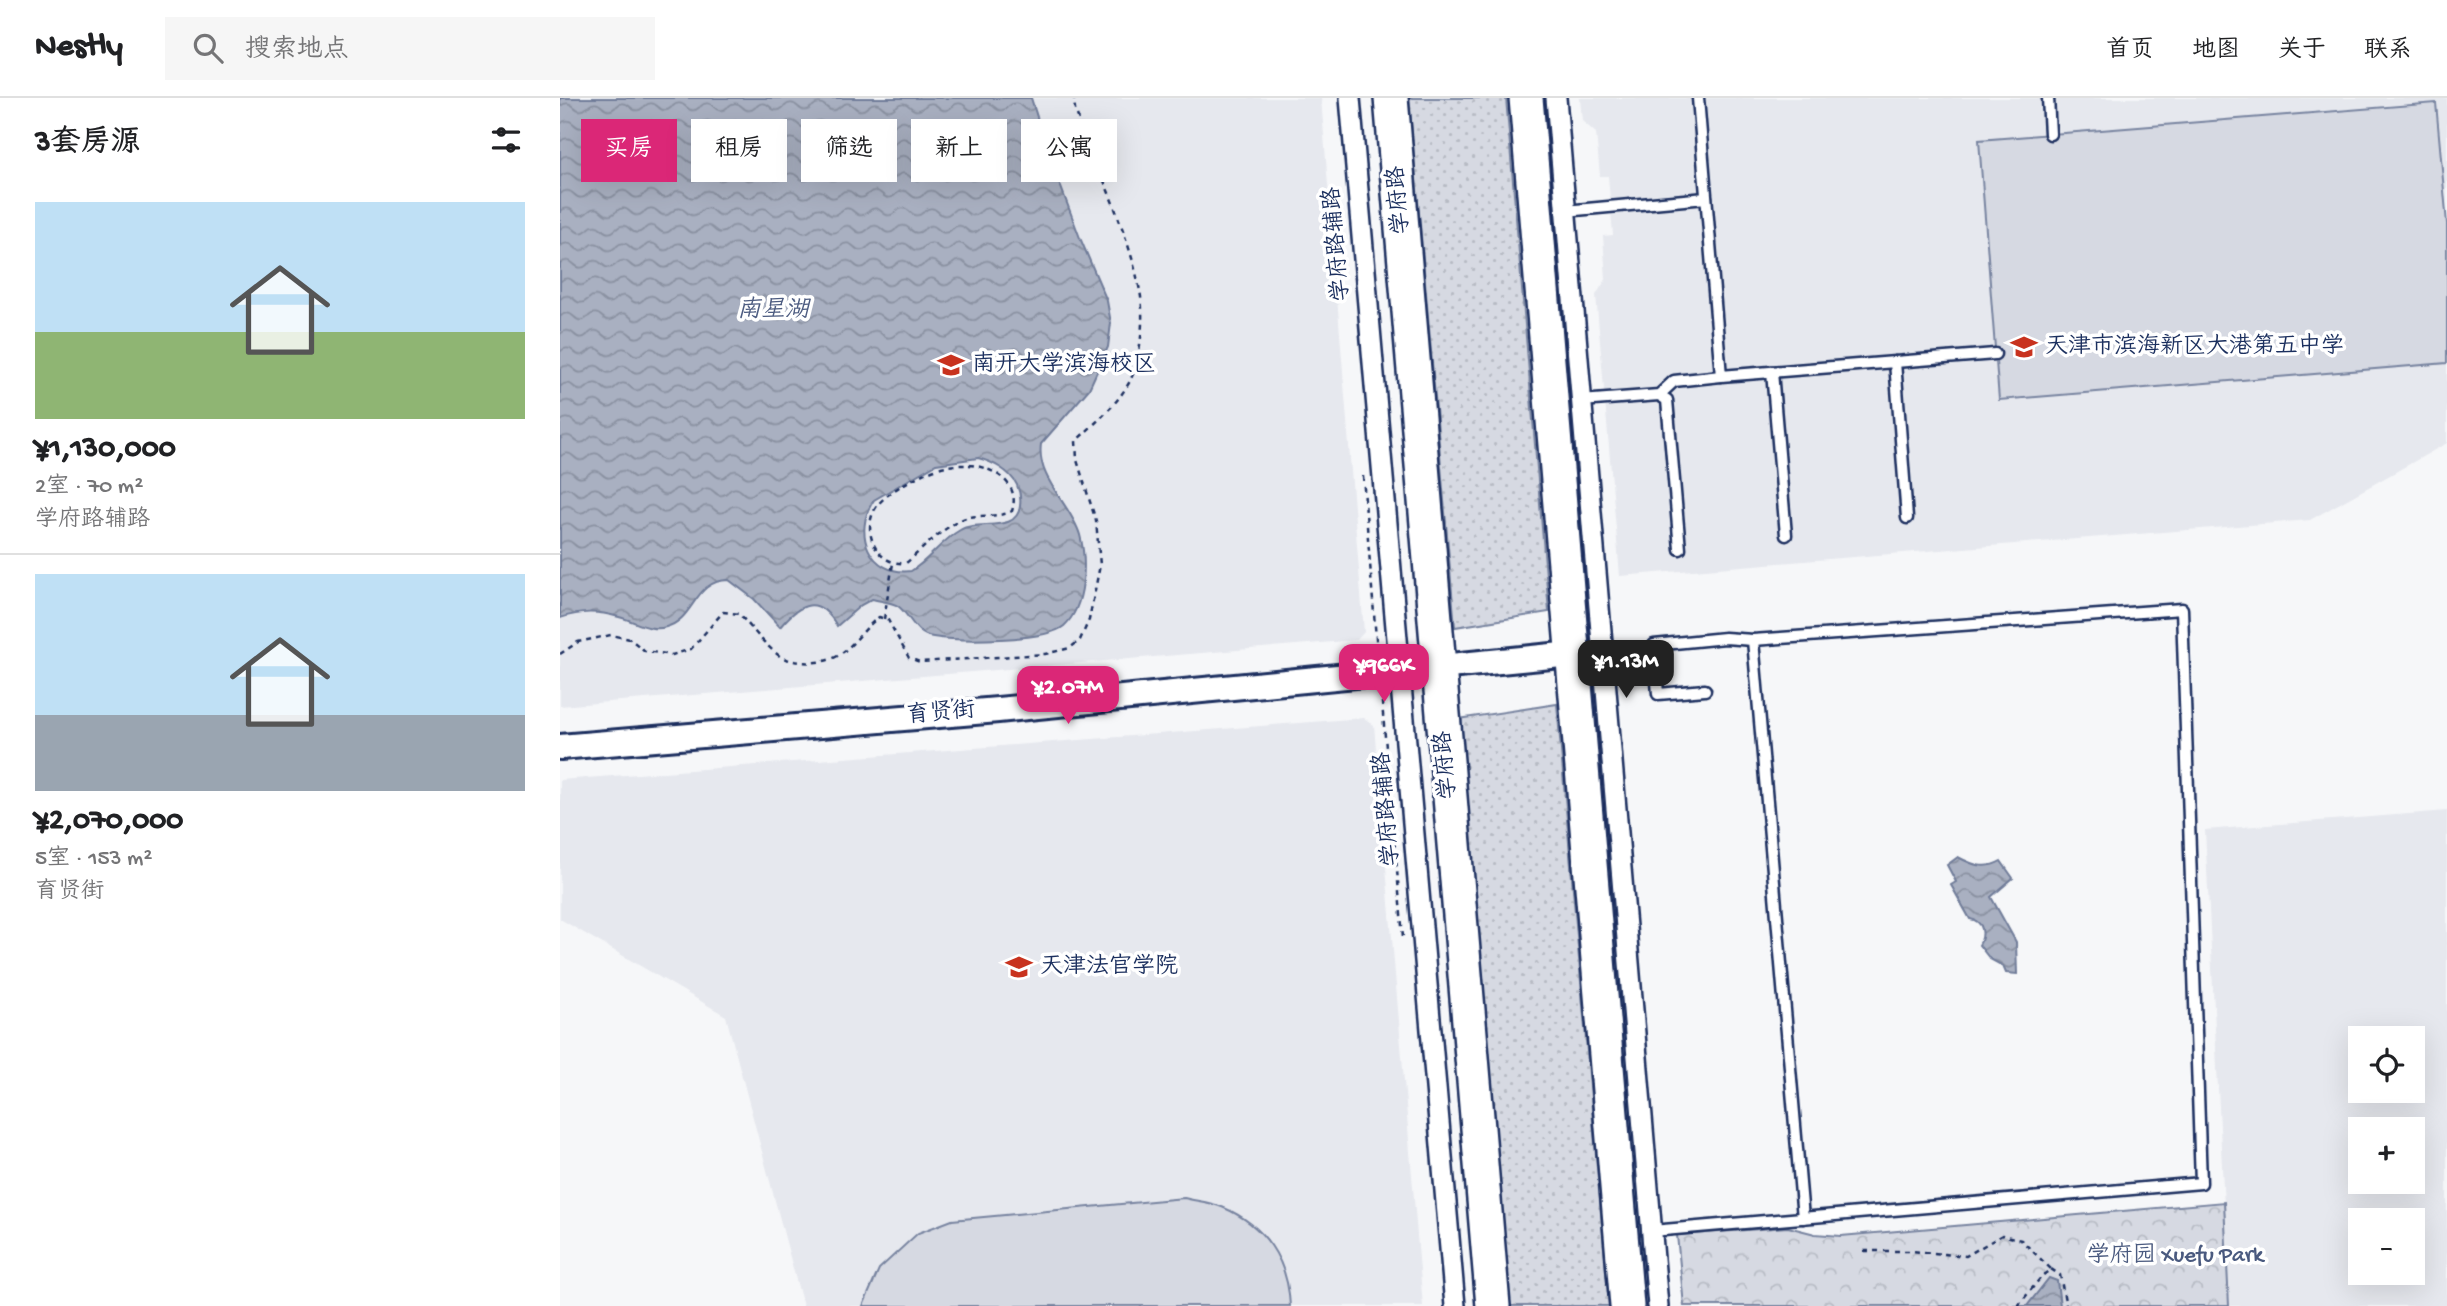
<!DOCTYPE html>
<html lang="zh">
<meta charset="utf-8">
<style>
:root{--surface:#fff;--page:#f6f6f6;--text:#202124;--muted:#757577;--line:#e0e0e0;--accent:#db2777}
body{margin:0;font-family:"Gochi Hand","LXGW WenKai TC",sans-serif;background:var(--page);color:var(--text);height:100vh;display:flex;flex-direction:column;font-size:26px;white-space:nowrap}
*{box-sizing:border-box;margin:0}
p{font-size:23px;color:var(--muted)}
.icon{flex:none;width:38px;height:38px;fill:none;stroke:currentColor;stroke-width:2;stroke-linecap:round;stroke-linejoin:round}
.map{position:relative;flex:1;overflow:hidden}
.side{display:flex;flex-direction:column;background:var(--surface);width:560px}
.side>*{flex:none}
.hud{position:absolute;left:21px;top:21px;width:665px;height:63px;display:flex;gap:14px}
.tools{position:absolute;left:1788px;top:928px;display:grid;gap:14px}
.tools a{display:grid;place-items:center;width:77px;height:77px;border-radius:0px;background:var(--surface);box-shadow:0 7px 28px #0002;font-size:35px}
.price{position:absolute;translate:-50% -60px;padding:0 16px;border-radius:14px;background:var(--accent);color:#fff;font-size:23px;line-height:46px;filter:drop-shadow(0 2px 4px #0008)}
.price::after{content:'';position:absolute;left:50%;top:42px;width:21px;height:16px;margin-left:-10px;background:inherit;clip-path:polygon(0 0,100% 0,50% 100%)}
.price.selected{background:#222;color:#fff}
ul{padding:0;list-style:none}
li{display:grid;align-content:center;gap:14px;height:371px;padding:0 35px}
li+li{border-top:2px solid var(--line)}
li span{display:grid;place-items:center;height:217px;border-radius:0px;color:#555}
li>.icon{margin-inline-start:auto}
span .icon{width:126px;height:126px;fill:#fffc;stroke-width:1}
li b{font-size:30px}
h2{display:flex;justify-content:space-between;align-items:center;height:84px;padding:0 35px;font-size:30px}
.pill{padding:0 24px;border-radius:0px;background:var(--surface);box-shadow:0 7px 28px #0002;font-size:24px;line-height:63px}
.pill.selected{background:var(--accent);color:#fff}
header{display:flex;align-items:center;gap:42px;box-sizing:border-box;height:98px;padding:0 35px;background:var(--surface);border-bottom:2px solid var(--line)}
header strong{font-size:33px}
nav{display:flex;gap:38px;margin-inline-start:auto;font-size:24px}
.search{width:490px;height:63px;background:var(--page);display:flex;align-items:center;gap:18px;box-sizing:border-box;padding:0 24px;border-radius:0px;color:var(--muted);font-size:26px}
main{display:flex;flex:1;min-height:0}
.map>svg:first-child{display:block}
.built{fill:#e6e8ee;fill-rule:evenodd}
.grass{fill:url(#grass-dots);stroke:#7884a0;stroke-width:2}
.park{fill:url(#park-crowns);stroke:#7884a0;stroke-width:2}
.pitch{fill:#d6d9e2;stroke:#7884a0;stroke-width:2}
.water{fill:url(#water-waves);stroke:#707c99;stroke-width:2;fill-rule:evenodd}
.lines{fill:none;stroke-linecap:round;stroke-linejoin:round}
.service-casing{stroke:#1b2f5e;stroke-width:15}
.minor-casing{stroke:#1b2f5e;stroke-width:24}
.tertiary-casing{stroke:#1b2f5e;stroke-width:30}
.trunk-casing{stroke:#1b2f5e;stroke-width:38}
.path{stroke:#1b2f5e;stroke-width:2.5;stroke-dasharray:5 5;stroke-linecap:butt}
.service{stroke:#fff;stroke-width:10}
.minor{stroke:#fff;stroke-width:19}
.tertiary{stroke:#fff;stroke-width:24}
.trunk{stroke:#fff;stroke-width:33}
.labels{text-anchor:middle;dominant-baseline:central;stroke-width:7;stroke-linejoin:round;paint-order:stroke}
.street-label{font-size:23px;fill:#1b2f5e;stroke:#fff}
.poi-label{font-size:23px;fill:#1b2f5e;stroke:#fff;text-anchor:start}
.park-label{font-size:23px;fill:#4a5a7f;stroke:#fff}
.water-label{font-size:24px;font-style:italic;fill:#4d5c81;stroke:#fff}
</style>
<header>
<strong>Nestly</strong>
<div class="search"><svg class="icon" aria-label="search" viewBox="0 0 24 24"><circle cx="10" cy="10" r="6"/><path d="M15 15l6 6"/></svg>搜索地点</div>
<nav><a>首页</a><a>地图</a><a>关于</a><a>联系</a></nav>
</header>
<main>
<section class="side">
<h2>3套房源<svg class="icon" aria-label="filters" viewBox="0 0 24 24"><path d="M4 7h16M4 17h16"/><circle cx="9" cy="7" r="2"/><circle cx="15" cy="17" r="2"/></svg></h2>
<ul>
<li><span style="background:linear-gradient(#bfe0f5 60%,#8fb573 0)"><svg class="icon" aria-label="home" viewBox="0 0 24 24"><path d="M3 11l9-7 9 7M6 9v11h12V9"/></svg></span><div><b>¥1,130,000</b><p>2室 · 70 m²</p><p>学府路辅路</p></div></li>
<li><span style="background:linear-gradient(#bfe0f5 65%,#9aa5b1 0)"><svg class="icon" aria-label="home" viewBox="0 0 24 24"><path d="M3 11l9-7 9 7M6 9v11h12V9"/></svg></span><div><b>¥2,070,000</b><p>5室 · 153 m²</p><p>育贤街</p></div></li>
</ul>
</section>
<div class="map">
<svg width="1887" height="1208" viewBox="0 0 1887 1208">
<defs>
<pattern id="grass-dots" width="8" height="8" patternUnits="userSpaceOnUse" patternTransform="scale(1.75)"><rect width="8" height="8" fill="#d6d9e2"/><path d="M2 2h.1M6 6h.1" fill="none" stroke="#b7bbc4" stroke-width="1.8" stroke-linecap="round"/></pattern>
<pattern id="park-crowns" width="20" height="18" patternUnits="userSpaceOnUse" patternTransform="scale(1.75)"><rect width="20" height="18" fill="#d6d9e2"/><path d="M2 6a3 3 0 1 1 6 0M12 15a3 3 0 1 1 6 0" fill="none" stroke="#b7bbc4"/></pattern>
<pattern id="water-waves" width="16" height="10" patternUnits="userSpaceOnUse" patternTransform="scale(1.75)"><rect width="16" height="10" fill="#a9b0c1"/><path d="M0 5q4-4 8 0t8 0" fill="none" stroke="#8990a0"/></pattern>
</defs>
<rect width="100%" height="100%" fill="#f6f7f9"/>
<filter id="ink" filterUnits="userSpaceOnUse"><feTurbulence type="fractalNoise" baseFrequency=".0143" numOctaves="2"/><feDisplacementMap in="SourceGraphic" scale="14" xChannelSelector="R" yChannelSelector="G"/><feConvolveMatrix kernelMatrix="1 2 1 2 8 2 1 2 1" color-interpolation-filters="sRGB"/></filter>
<g filter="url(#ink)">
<!-- built -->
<g class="built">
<path d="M0,0H761L804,534L797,542L0,608Z"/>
<path d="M1020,0H1887V345L1750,422L1060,478L1036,197L1046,181L1043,138L1053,137L1048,78H1040L1036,35L1022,23Z"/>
<path d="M804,620L814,627L863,1208H243L166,918L0,821V682Z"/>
<path d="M1887,713V1208H1669L1645,732ZM1801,940H1853V992H1801ZM1801,1031H1853V1083H1801ZM1801,1122H1853V1174H1801Z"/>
</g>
<!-- grass -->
<g class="grass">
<path d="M849,0H946L989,514L895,529Z"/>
<path d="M997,606L1049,1208H947L898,621Z"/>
</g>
<!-- park -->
<path class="park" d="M1664,1104L1669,1208H1124L1117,1137L1228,1129L1255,1136L1281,1138Z"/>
<!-- pitch -->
<g class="pitch">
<path d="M1876,5L1887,126V265L1439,302L1419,42Z"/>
<path d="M624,1100C636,1103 651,1104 662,1109C705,1127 728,1162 730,1208H303L319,1171L358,1135L392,1122Z"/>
</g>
<!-- water -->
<g class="water">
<path d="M0,0H471L489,57L520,140L547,203L551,225L548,249L529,291L481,346C476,381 511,406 520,437C527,463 526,508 504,528C485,544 398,543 373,539C354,536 351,518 338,508C331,504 319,503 312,501L301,507L277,528C258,496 240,505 220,529L194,501L169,482C133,482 135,522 106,529C90,534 75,523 59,519C37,513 22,513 0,520ZM418,360C433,364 450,373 457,387C460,394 461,401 460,408C457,436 418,421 400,432C382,442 369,462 351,473C309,478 292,434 314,402L376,366Z"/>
<path d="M1398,759C1413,767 1425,772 1441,763L1453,780L1431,799L1456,844L1457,876L1446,875L1443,868L1430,861L1419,847C1425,837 1424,823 1410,821L1391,787L1396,784L1387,767Z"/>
<path d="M1489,1180L1497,1183L1500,1208H1467Z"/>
</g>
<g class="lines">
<!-- service casing -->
<g class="service-casing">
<g id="service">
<path d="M1138,0L1161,278L1335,264L1347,420"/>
<path d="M1488,0L1490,36"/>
<path d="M1005,113L1146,100"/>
<path d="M1335,264L1435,256"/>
<path d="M1212,274L1226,437"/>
<path d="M1099,297L1107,302L1120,451"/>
<path d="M1021,303L1099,297L1114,283L1161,278"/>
<path d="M1193,542L1243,1120"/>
<path d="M1092,1133L1641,1085L1622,511L1193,542L1165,540L1094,547L1098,596L1145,592"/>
</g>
</g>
<!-- minor casing -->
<g class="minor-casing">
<g id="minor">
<path d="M790,0L895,1208"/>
<path d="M996,0L1098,1208"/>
</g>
</g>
<!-- tertiary casing -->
<g class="tertiary-casing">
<path id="tertiary" d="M0,649L438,612L1012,556"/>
</g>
<!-- trunk casing -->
<g class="trunk-casing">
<g id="trunk">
<path d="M831,0L933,1208"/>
<path d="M966,0L1067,1208"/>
</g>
</g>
<!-- path -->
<g class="path">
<path d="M409,367C433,369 461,385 452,413C437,421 418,415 403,421C382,430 364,450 346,465C316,469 300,431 317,408C327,393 369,370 387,368C394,367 402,367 409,367Z"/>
<path d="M803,378L817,553"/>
<path d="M324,521L333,465"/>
<path d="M0,556L18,544L51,537L70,541L85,553L112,557L131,551L163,514L179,516C191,529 203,545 217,556C230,567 265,567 279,557C295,546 304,530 319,519L328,522L349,560L360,564L485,556L510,550L520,542L529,522L540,467L536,423L517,362L516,343C536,324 557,307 570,283C581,260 585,218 580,193C569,135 537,68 515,12L514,0"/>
<path d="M821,594L843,839"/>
<path d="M1304,1153H1352L1406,1158L1442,1137L1461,1142L1491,1171"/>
<path d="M1458,1208L1482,1178L1491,1171L1500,1177L1506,1208"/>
</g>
<!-- service -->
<use href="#service" class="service"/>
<!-- minor -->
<use href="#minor" class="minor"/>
<!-- tertiary -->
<use href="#tertiary" class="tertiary"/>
<!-- trunk -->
<use href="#trunk" class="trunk"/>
</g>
</g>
<!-- icons -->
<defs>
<g id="school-bare" transform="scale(2.1)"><path d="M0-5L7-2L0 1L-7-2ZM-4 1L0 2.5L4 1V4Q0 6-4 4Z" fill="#c8321e" stroke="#fff" stroke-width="2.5" paint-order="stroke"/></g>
<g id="university-bare" transform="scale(2.1)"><path d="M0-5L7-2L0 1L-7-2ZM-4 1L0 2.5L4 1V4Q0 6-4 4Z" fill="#c8321e" stroke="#fff" stroke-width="2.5" paint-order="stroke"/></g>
</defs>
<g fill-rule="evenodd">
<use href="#school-bare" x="1464" y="249"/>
<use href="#university-bare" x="391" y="267"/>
<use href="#university-bare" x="459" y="869"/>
</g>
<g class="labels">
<!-- street labels -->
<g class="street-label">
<text transform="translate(840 102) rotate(-95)">学府路</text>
<text transform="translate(778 146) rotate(-95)">学府路辅路</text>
<text transform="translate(381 616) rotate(-5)">育贤街</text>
<text transform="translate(887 667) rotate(-95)">学府路</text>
<text transform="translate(828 711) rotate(-95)">学府路辅路</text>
</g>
<!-- poi labels -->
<g class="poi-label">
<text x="1485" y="249">天津市滨海新区大港第五中学</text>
<text x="412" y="267">南开大学滨海校区</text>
<text x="480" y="869">天津法官学院</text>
</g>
<!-- park labels -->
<g class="park-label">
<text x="1615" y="1158">学府园 Xuefu Park</text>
</g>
<!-- water labels -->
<g class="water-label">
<text x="213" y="213">南星湖</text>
</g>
</g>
</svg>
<div class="tools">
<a><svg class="icon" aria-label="locate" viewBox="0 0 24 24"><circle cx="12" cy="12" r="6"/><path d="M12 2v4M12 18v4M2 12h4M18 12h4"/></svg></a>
<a>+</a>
<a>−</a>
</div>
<b class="price selected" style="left:1066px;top:602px">¥1.13M</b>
<b class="price" style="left:824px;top:606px">¥966K</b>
<b class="price" style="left:508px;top:628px">¥2.07M</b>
<div class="hud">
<a class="pill selected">买房</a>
<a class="pill">租房</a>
<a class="pill">筛选</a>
<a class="pill">新上</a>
<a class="pill">公寓</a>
</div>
</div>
</main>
